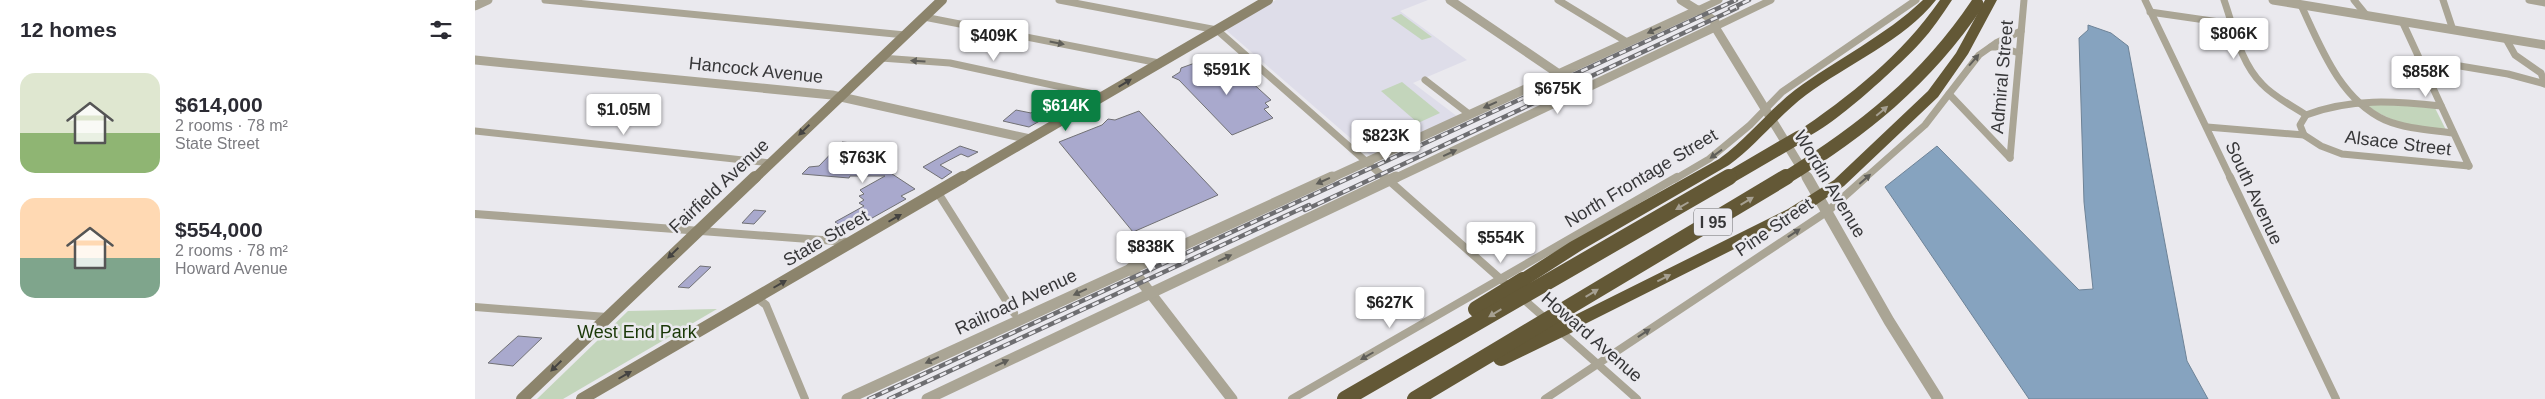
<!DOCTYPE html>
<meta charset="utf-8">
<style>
:root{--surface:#fff;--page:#f7f7f7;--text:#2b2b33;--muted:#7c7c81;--accent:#0b8043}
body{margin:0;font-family:Helvetica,sans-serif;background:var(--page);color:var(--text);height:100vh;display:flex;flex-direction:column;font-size:19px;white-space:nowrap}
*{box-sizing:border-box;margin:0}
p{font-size:16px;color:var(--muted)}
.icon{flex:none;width:28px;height:28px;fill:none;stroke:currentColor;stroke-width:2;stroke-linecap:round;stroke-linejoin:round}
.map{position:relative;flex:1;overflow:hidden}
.drawer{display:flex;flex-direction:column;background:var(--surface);width:475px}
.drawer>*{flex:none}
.price{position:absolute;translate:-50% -42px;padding:0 11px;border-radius:5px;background:#fff;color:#222;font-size:16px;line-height:32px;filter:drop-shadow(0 1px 2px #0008)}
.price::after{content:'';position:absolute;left:50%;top:30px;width:15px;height:11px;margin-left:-8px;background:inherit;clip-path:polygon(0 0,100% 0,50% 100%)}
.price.active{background:var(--accent);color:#fff}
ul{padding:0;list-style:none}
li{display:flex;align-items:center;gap:15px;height:125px;padding:0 20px}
li span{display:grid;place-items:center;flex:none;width:140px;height:100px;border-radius:15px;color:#555}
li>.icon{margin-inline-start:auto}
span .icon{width:60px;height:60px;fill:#fffc;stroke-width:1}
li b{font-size:21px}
h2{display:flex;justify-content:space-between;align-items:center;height:60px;padding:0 20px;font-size:21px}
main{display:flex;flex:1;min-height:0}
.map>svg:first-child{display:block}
.built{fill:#dedde9}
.green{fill:#c3d5bb}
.water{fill:#86a3bf;stroke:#6e8397}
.building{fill:#a9a9cd;stroke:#717175}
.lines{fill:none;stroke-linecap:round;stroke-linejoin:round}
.minor-far1{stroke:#aaa595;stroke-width:7}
.minor{stroke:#aaa595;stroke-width:8}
.tertiary-far1{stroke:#aaa595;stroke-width:9}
.tertiary{stroke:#aaa595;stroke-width:11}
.secondary-far1{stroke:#8c846c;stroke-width:10}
.secondary{stroke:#8c846c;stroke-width:12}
.motorway{fill:#635836;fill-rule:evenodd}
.rail-casing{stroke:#6e6e71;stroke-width:4.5}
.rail{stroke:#eae9ee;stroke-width:2.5;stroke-dasharray:7;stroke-linecap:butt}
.motorway-bridge-far1{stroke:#635836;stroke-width:13}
.motorway-bridge{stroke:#635836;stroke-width:16}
.oneway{fill:#5f5e59}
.oneway2{fill:#444341}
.oneway3{fill:#a6a092}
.labels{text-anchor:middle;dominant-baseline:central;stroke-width:5;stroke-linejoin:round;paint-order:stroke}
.shield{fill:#eae9ee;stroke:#6d6c6f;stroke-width:1}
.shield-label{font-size:16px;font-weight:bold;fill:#373739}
.street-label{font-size:18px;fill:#373739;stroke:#eae9ee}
.park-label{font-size:18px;fill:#1a3807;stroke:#eae9ee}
</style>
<main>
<section class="drawer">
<h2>12 homes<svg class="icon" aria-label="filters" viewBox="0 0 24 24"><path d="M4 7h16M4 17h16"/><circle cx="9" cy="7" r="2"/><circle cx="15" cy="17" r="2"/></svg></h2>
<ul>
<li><span style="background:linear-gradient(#dfe7d0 60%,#8fb573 0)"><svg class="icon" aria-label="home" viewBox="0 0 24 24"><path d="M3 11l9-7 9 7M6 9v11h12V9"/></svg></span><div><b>$614,000</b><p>2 rooms · 78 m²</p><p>State Street</p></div></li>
<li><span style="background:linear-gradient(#ffd9b3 60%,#7fa58c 0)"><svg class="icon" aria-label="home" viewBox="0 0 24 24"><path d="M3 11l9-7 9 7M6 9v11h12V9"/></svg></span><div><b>$554,000</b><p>2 rooms · 78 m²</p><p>Howard Avenue</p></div></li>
</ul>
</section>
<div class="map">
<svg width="2070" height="399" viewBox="0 0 2070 399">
<rect width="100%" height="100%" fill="#eae9ee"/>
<!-- built -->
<path class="built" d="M801,0H953L925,11L992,60L938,83L983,117L895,155L751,30Z"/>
<!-- green -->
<g class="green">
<path d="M926,14L957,37L947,40L916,18Z"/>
<path d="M927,82L965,113L943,123L906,91Z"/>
<path d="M1920,104L1960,108L1971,130C1948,131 1909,120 1892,105Z"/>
<path d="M242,309L88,399H62L153,311Z"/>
</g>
<!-- water -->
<path class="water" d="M1613,25L1636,33L1653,46L1712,361L1733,399H1554L1410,187L1462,146L1604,290L1618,289L1609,202L1604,38L1613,30Z"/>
<!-- building -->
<g class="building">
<path d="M720,63L731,70L746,67L751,72L761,68L796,100L790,103L794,107L789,109L798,118L757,135L704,80L697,77L705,72L706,68Z"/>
<path d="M578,93L604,99L554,127L528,121L541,110L556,113Z"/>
<path d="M664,111L743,195L658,232L584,142L627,125L633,119L640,120Z"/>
<path d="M367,142L408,146L400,152L383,151L366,167L408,168L440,189L426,196L431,199L374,231L360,222L389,206L384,203L389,200L384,196L389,194L385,190L410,176H375L374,178L327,174L334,167L344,166Z"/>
<path d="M485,146L503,152L493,157L486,154L465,165L477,172L467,179L448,167Z"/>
<path d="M279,210L291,211L279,224L267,223Z"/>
<path d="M225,266L236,267L214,288L203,287Z"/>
<path d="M43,336L67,338L38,366L13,363Z"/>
</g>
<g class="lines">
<!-- minor-far1 -->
<g class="minor-far1">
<path d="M70,0L430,35"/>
<path d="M584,0L742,30L911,179"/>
<path d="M1083,0L1152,42"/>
<path d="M1670,0L1756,179"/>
<path d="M1749,0C1759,28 1765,62 1787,84C1799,97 1816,105 1831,115"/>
<path d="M1879,0L1892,16"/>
<path d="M1968,0L1978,30"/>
<path d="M2054,0L2070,3"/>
<path d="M1826,5C1846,48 1865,99 1910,120C1931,129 1956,130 1978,133"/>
<path d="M1223,10L1244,0"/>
<path d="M1675,12L1758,24"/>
<path d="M449,17L684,63"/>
<path d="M1927,21L1994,166"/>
<path d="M1240,27L1296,0"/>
<path d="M2031,39L2040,55L2066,73L2070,84"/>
<path d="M1516,47H1525L1544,53"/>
<path d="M406,58L475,63L628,96"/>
<path d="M1943,59L2033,74L2070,84"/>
<path d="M950,80L994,114"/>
<path d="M1474,94L1535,158"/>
<path d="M1732,127L1829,135L1846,146L1867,154L1994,166"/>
<path d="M0,131L295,163"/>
<path d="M1829,135L1825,125L1831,115C1876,98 1919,101 1966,106"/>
<path d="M1535,158L1549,0"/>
<path d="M1200,179L1234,159L1275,125L1307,92L1441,0"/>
<path d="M1389,179L1450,125L1504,55L1521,43L1546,31"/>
</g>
<!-- minor -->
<g class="minor">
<path d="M910,177L1029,282"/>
<path d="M1755,177L1861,399"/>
<path d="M463,193L539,313"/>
<path d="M0,214L374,242"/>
<path d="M1045,296L1072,320"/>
<path d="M282,298L291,305L330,399"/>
<path d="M0,307L132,317"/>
<path d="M1083,329L1162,399"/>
<path d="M817,399L1202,177"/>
<path d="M1070,399L1353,211L1391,177"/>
</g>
<!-- tertiary-far1 -->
<g class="tertiary-far1">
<path d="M975,0L1084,74"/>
<path d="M1206,0L1240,21V27L1333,179"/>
<path d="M1798,0L2070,45"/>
<path d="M0,6L13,0"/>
<path d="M0,60L357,95L555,139"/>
<path d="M854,179L1223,10"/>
<path d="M919,179L1240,27"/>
</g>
<!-- tertiary -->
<g class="tertiary">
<path d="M1332,177L1414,321L1463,399"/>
<path d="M656,268L757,399"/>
<path d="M372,399L857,177"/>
<path d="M452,399L921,177"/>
</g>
<!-- secondary-far1 -->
<g class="secondary-far1">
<path d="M279,179L467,0"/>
<path d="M486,179L793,0"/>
</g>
<!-- secondary -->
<g class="secondary">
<path d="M47,399L280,177"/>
<path d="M107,399L488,177"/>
</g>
<!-- motorway -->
<g class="motorway">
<path d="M1448,0H1461C1430,40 1371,65 1331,95C1303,116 1282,145 1254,165L1107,250L1054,284H1042L1040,280L1042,276L1095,242L1244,159C1272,139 1293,111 1320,90C1362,59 1410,36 1448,0Z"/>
<path d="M1465,0H1477C1467,15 1457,30 1445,43C1429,61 1340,145 1319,140L1317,137L1319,134C1375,96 1426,56 1465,0Z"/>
<path d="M1510,0H1522L1493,54L1463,97L1369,186L1323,217L1104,327L1098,329L1092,327L1090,323L1092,319L1313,209L1359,180L1453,91L1481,53Z"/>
</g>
<!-- rail casing -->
<g class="rail-casing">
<g id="rail">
<path d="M1255,9L1274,0"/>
<path d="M830,210L1262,8"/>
<path d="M394,399L1261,0"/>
<path d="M414,399L834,205"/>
</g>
</g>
<!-- rail -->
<use href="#rail" class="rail"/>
<!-- motorway-bridge-far1 -->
<g class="motorway-bridge-far1">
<path d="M1252,179L1324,137"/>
<path d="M1309,179C1387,131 1451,80 1502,4"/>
</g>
<!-- motorway-bridge -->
<g class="motorway-bridge">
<path d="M1001,309L1048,280"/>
<path d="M1026,358L1098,323"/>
<path d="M870,399L1254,177"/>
<path d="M940,399L1311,177"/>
</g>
</g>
<!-- one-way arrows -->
<defs><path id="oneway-solid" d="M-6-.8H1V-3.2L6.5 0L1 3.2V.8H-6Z" transform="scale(1.25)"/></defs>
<g class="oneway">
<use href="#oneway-solid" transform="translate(1179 30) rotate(155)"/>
<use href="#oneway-solid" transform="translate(582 43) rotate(11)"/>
<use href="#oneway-solid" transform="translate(1499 60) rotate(-49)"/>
<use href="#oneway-solid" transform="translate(443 61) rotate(-176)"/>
<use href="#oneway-solid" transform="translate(1015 105) rotate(156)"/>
<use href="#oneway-solid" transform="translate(975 153) rotate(-25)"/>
<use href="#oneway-solid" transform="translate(1241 154) rotate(144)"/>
<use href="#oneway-solid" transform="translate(1390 179) rotate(-41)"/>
<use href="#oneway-solid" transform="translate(848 181) rotate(156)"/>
<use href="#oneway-solid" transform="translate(1319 233) rotate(-34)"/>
<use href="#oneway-solid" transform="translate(750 258) rotate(-25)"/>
<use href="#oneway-solid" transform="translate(605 292) rotate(155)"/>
<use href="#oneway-solid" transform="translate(1169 333) rotate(-34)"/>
<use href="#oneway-solid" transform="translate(892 356) rotate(150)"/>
<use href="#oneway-solid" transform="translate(457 360) rotate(155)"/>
<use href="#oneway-solid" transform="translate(527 363) rotate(-25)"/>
</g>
<g class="oneway2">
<use href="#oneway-solid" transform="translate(650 83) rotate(-31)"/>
<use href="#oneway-solid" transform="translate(329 130) rotate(136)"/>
<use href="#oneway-solid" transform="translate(420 218) rotate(-30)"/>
<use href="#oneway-solid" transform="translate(198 253) rotate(136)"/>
<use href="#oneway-solid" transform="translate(305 284) rotate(-30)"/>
<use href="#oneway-solid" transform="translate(81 366) rotate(136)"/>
<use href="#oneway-solid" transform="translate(150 375) rotate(-30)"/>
</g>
<g class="oneway3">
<use href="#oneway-solid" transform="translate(1407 111) rotate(-40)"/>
<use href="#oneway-solid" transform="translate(1272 201) rotate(-31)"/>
<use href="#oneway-solid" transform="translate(1207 206) rotate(150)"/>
<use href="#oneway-solid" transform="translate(1189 278) rotate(-27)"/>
<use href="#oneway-solid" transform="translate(1117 293) rotate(-31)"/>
<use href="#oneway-solid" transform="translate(1020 313) rotate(149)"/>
</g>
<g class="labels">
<!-- shield labels -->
<rect class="shield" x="1219" y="208.5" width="38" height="27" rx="4"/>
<g class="shield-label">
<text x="1238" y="222">I 95</text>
</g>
<!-- street labels -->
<g class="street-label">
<text transform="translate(281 70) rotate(6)">Hancock Avenue</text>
<text transform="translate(1527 77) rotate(-85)">Admiral Street</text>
<text transform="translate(1923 143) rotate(7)">Alsace Street</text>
<text transform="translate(1166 178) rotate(-31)">North Frontage Street</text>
<text transform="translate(1355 184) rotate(59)">Wordin Avenue</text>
<text transform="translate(244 186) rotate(-43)">Fairfield Avenue</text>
<text transform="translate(1779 193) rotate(65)">South Avenue</text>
<text transform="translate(1299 227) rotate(-34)">Pine Street</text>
<text transform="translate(351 238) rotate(-30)">State Street</text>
<text transform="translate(541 302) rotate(-25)">Railroad Avenue</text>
<text transform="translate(1117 337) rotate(41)">Howard Avenue</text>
</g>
<!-- park labels -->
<g class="park-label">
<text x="162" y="332">West End Park</text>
</g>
</g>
</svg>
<b class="price" style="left:1759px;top:60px">$806K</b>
<b class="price" style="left:519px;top:62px">$409K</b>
<b class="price" style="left:752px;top:96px">$591K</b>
<b class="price" style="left:1951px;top:98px">$858K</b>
<b class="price" style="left:1083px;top:115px">$675K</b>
<b class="price active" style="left:591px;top:132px">$614K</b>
<b class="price" style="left:149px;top:136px">$1.05M</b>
<b class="price" style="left:911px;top:162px">$823K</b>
<b class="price" style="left:388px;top:184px">$763K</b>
<b class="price" style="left:1026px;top:264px">$554K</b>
<b class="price" style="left:676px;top:273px">$838K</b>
<b class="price" style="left:915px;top:329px">$627K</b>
</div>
</main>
